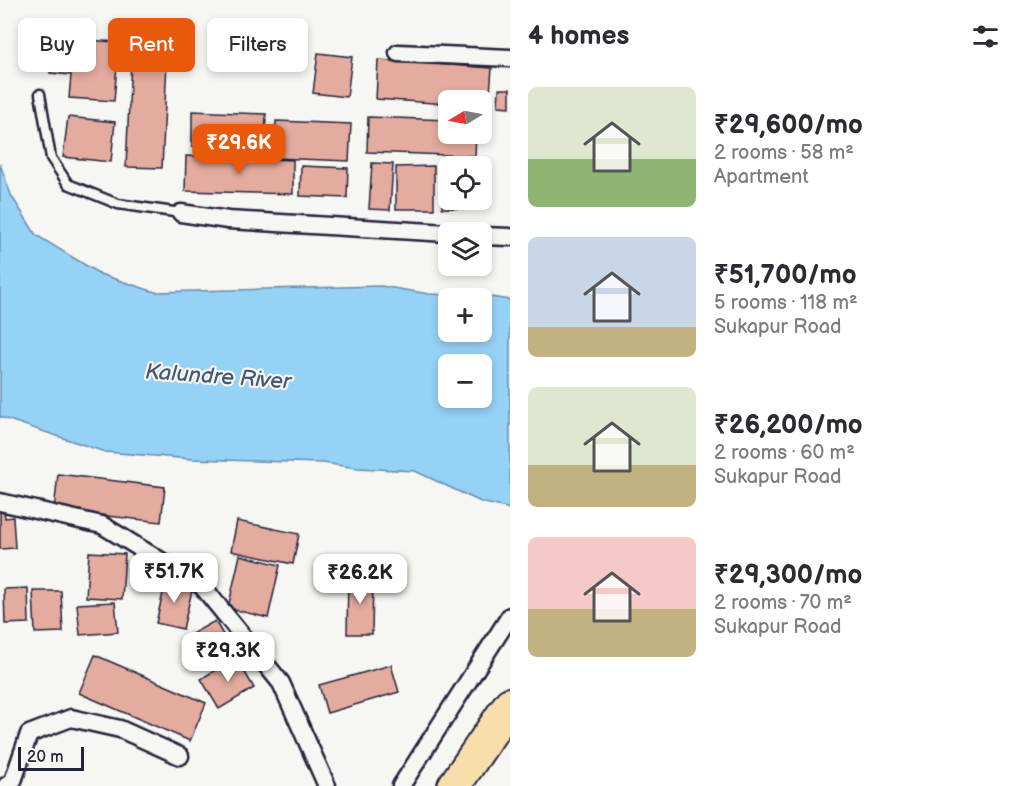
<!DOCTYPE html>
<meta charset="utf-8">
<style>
:root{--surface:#fff;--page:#f7f7f7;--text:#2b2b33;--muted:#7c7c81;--accent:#ea580c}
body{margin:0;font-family:"Balsamiq Sans",sans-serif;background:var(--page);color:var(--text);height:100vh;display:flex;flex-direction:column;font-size:22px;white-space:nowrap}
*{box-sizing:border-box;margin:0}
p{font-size:20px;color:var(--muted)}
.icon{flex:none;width:33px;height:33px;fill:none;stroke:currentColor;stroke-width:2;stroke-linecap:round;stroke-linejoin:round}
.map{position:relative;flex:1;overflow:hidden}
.sheet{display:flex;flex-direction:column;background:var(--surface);width:510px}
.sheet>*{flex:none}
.banner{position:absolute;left:18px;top:18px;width:402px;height:54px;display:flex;gap:12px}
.needle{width:39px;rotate:260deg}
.tools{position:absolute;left:438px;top:90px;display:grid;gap:12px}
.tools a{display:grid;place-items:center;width:54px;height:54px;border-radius:9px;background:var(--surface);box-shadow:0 3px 9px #0003;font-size:30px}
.scale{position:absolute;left:18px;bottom:15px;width:66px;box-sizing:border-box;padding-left:6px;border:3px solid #22223b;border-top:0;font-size:16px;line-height:21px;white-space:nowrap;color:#22223b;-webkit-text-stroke:4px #f6f6f2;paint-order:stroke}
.price{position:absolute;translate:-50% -51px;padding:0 14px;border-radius:12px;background:#fff;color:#222;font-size:20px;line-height:39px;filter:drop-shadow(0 2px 3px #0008)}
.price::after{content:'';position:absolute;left:50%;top:36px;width:18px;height:14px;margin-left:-9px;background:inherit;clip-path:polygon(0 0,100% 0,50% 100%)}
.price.current{background:var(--accent);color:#fff}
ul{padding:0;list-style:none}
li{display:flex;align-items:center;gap:18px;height:150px;padding:0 18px}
li span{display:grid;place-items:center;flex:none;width:168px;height:120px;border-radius:9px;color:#555}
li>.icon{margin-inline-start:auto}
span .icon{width:72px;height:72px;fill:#fffc;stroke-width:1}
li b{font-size:26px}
h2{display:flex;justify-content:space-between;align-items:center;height:72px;padding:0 18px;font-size:26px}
.pill{padding:0 21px;border-radius:9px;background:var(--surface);box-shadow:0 3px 9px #0003;font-size:21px;line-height:54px}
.pill.current{background:var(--accent);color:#fff}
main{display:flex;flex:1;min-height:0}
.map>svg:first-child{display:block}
.water{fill:#96d1f6;stroke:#688bab;stroke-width:1.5;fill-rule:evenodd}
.building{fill:#e4ab9f;stroke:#22223b;stroke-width:1.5}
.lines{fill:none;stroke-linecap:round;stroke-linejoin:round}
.lane-casing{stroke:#22223b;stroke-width:13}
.street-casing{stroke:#22223b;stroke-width:21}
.highway-casing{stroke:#22223b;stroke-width:36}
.lane{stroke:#f6f6f2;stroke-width:8}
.street{stroke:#f6f6f2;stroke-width:16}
.highway{stroke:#f8deab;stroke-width:32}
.labels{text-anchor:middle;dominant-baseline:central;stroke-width:4.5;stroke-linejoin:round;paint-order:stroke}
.water-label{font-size:22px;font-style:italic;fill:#455773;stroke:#f6f6f2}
</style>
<main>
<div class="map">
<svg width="510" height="786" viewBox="0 0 510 786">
<rect width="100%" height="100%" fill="#f6f6f2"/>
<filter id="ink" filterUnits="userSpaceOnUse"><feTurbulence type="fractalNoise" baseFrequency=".0167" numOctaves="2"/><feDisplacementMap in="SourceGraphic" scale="12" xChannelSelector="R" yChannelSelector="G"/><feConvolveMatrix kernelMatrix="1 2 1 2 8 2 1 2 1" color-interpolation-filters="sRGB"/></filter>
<g filter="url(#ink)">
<!-- water -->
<path class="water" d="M0,164L11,195L36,235L100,274L155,292L381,286L429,294L491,297L510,300V509L481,502L415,471L357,468L323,463L192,459L105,452L0,417ZM448,298H482V332H448ZM448,364H482V398H448Z"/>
<!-- building -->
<g class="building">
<path d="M65,39L119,42L114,101L69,98L71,75L50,73L51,52H65Z"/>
<path d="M318,53L352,57L347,97L313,93Z"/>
<path d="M131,60L167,62L162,168L126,167Z"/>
<path d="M378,60L492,68L489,106H482V100H448V104L376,99Z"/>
<path d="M499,89H510V107L498,106Z"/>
<path d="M192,111L266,114L265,149L192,146Z"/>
<path d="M68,117L115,122L111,162L63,157Z"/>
<path d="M368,117L448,120V134H476L475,156L367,152Z"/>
<path d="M276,121L351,124L349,161L274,158Z"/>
<path d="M186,156L293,160V194L185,191Z"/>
<path d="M372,163L393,164L390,210L369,209Z"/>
<path d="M301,166L348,168L347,198L300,196Z"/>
<path d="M434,166V209H396V167Z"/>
<path d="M443,171H448V200H482V172H485V209L442,208Z"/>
<path d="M58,474L165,487L161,522L54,510Z"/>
<path d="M0,510H4L5,518L13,517L15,548L0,549Z"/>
<path d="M237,521L299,534L293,564L231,551Z"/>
<path d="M89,552L125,554L122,599L86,597Z"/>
<path d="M240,555L280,565L268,618L228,608Z"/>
<path d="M348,576H373L372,634H347Z"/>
<path d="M166,580L193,586L183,629L156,623Z"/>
<path d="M28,588L29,623L5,624L4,589Z"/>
<path d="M33,591H61L63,632L35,633Z"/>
<path d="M115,602L118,632L80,635L77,604Z"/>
<path d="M215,621L232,650L205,665L188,636Z"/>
<path d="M95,655L206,703L190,741L79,693Z"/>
<path d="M236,657L254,688L219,709L201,679Z"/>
<path d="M391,665L399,692L327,713L319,685Z"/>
</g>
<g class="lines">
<!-- lane casing -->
<g class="lane-casing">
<path id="lane" d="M40,94L51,158L68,184L118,204L181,213"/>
</g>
<!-- street casing -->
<g class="street-casing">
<g id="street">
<path d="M398,53L510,58"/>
<path d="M181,213L228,220L448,233"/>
<path d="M482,236L510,237"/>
<path d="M0,502L102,525L202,586L281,683L327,786"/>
<path d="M6,786L13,781L29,734L71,718L120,729L180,756"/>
<path d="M401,786L510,616"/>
</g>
</g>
<!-- highway casing -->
<g class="highway-casing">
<path id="highway" d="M454,786L510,704"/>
</g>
<!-- lane -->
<use href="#lane" class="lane"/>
<!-- street -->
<use href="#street" class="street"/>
<!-- highway -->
<use href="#highway" class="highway"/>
</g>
</g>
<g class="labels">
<!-- water labels -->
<g class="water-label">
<text transform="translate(218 377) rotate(4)">Kalundre River</text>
</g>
</g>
</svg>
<div class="tools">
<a><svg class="needle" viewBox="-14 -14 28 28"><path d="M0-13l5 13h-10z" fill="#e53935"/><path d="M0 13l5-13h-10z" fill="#7c7c81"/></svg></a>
<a><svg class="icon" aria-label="locate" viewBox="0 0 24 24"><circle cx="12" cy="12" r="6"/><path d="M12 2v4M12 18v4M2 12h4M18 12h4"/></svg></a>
<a><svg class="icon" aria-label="layers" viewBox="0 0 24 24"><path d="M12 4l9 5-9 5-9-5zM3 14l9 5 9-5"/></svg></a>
<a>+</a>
<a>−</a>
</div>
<div class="scale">20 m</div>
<b class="price current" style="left:239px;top:175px">₹29.6K</b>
<b class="price" style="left:174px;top:604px">₹51.7K</b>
<b class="price" style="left:360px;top:605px">₹26.2K</b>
<b class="price" style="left:228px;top:683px">₹29.3K</b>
<div class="banner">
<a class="pill">Buy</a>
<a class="pill current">Rent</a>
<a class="pill">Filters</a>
</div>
</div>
<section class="sheet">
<h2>4 homes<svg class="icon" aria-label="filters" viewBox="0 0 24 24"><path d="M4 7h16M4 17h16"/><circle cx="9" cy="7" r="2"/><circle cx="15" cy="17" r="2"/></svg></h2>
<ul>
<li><span style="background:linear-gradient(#dfe7d0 60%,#8fb573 0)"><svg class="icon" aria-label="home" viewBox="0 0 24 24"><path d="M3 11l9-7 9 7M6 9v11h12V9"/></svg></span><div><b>₹29,600/mo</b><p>2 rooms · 58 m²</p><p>Apartment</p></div></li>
<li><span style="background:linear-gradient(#c9d6e8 75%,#c2b280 0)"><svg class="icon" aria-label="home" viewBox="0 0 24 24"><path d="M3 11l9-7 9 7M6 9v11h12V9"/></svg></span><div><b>₹51,700/mo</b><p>5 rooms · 118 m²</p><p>Sukapur Road</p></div></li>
<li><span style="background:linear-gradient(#dfe7d0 65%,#c2b280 0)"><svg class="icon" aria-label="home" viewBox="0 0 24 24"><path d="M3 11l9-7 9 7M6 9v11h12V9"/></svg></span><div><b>₹26,200/mo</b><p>2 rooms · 60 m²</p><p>Sukapur Road</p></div></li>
<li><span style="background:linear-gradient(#f6c9c9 60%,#c2b280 0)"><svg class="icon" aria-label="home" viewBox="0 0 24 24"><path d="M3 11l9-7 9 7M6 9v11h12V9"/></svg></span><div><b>₹29,300/mo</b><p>2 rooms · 70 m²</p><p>Sukapur Road</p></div></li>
</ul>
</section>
</main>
